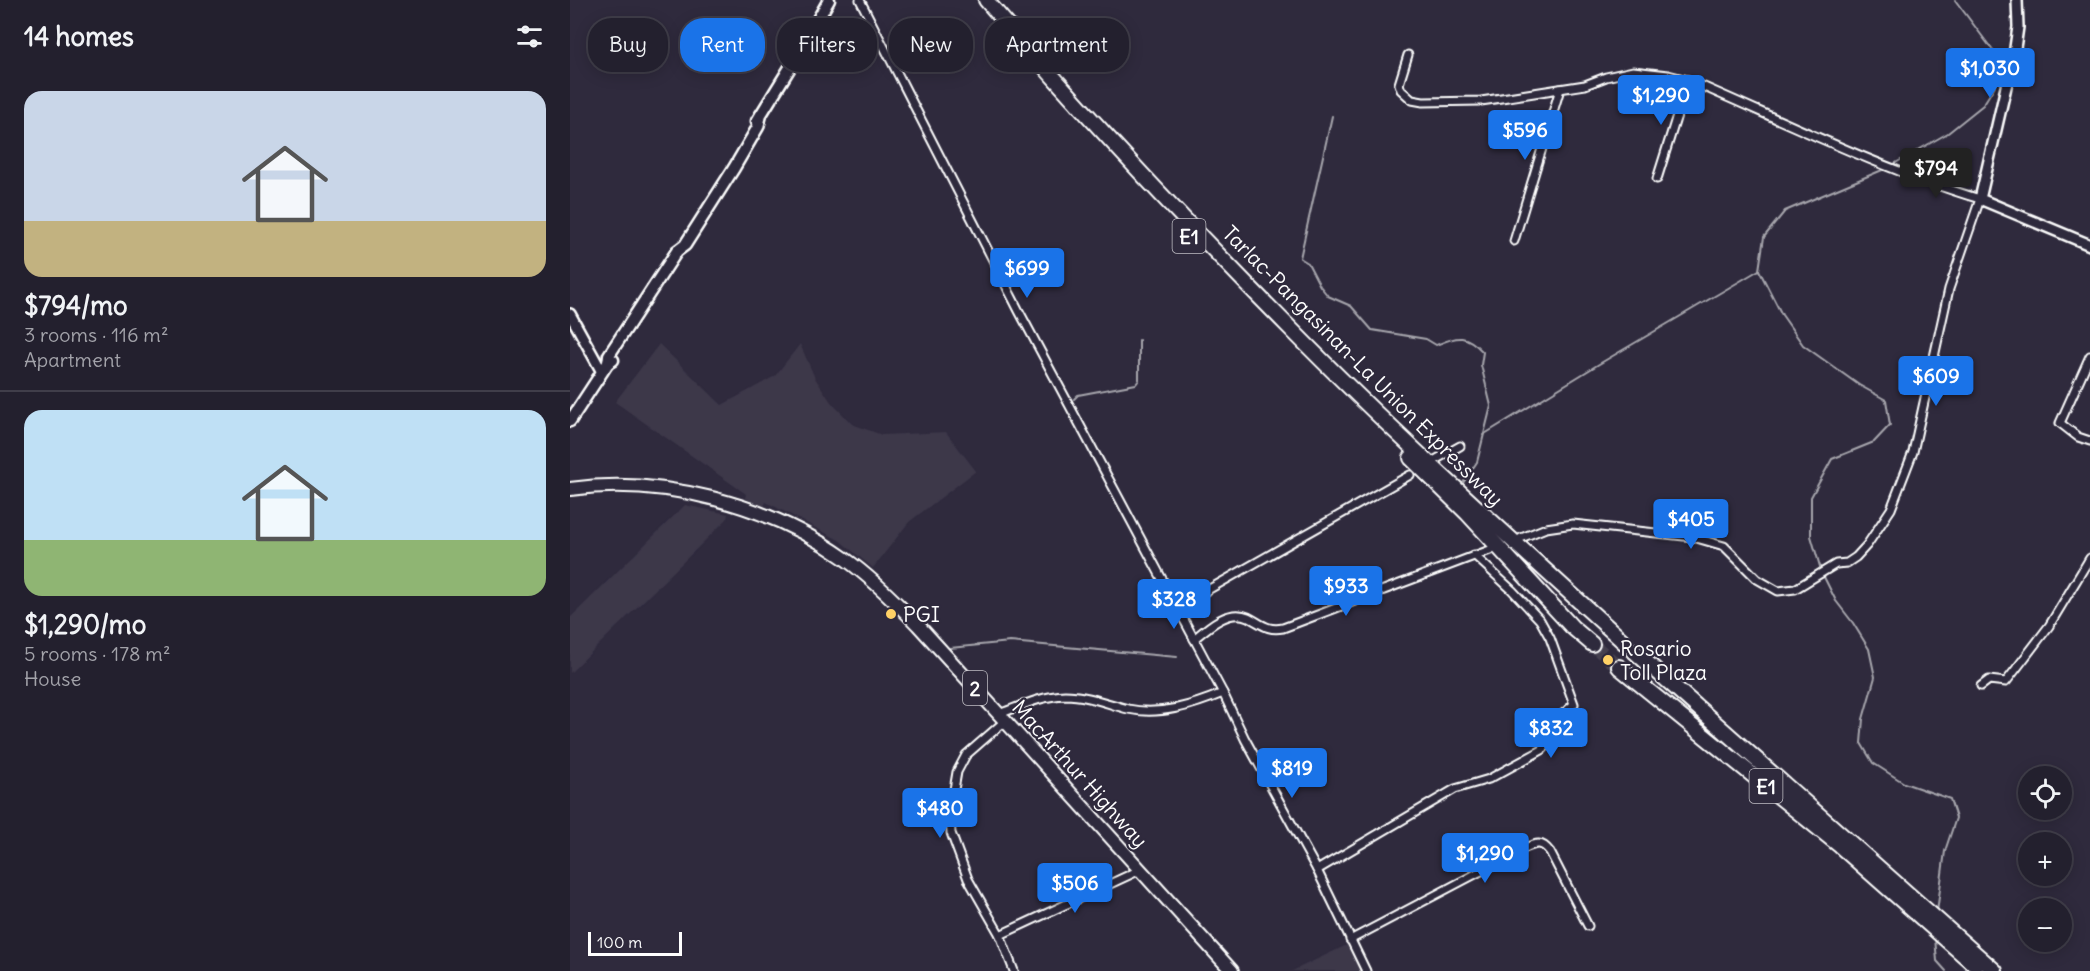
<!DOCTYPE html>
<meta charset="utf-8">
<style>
:root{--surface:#23202e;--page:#2b2836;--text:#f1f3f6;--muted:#a3a3aa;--line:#403e4a;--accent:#1a73e8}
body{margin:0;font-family:Delius,sans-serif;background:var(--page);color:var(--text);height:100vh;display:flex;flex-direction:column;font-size:22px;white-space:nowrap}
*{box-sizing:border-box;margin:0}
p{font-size:20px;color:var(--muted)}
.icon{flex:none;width:33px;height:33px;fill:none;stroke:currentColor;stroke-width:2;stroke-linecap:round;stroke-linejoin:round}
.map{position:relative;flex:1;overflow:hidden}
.side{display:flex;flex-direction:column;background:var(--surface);width:570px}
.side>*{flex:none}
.hud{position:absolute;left:18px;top:18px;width:570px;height:54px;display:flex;gap:12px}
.fabs{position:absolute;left:1448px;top:766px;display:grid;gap:12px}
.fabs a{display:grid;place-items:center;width:54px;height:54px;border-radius:50%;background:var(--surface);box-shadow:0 3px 15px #0003,0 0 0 2px var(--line);font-size:30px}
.scale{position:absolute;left:18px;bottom:15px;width:94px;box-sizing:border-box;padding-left:6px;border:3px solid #fff;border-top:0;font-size:16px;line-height:21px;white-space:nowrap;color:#fff;-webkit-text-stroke:4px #2f2a3d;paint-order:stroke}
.price{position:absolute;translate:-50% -51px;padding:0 14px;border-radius:6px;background:var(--accent);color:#fff;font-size:20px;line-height:39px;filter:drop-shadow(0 2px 3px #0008)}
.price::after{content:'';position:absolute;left:50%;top:36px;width:18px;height:14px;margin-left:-9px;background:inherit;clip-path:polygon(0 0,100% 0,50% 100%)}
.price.current{background:#222;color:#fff}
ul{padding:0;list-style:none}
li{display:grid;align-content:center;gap:12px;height:318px;padding:0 24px}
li+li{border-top:2px solid var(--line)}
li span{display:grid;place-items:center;height:186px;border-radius:18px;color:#555}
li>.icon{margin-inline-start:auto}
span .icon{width:108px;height:108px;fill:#fffc;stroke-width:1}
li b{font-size:26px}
h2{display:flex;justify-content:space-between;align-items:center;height:72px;padding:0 24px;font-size:26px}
.pill{padding:0 21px;border-radius:24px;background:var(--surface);box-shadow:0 3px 15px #0003,0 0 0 2px var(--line);font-size:21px;line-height:54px}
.pill.current{background:var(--accent);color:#fff}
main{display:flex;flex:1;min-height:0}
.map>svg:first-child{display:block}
.built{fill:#3c3749}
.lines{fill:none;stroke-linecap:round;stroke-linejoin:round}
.stream{stroke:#a7a6ad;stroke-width:2}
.motorway-tunnel{stroke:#443f50;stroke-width:14;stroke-dasharray:14 7;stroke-linecap:butt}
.minor-casing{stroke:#fff;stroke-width:11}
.tertiary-casing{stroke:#fff;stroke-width:14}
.primary-casing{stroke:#fff;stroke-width:15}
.trunk-casing{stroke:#fff;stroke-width:16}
.motorway-casing{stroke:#fff;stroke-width:18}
.minor{stroke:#2f2a3d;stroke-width:7}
.tertiary{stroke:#2f2a3d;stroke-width:9}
.primary{stroke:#2f2a3d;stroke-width:10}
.trunk{stroke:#2f2a3d;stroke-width:12}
.motorway{stroke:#2f2a3d;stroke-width:14}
.poi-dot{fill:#ffd166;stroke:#2f2a3d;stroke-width:2}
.labels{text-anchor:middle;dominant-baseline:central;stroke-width:4.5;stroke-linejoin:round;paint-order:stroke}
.shield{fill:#2f2a3d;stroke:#c1bfc5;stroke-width:1.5}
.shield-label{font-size:20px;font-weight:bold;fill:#fff}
.street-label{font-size:21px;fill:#fff;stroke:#2f2a3d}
.poi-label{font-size:21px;fill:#fff;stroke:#2f2a3d;text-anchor:start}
</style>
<main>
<section class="side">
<h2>14 homes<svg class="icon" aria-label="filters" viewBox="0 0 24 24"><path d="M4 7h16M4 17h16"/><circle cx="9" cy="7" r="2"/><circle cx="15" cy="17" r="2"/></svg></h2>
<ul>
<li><span style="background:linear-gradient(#c9d6e8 70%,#c2b280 0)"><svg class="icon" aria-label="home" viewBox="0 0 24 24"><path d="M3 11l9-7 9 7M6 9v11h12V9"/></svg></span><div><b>$794/mo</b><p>3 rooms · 116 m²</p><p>Apartment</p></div></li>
<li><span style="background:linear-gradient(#bfe0f5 70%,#8fb573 0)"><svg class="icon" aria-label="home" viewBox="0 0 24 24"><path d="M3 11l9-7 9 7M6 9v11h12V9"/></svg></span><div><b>$1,290/mo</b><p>5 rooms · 178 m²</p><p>House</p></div></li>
</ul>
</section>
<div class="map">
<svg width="1520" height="971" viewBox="0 0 1520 971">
<rect width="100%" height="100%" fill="#2f2a3d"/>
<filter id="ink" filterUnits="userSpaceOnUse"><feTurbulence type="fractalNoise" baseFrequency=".0167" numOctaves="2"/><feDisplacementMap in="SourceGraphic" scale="12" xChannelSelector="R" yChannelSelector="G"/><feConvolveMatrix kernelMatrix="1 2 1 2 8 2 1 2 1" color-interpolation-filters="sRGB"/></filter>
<g filter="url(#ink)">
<!-- built -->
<g class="built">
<path d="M89,344L152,405L205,376L230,344L245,378L261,402L282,424L312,435L376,432L406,471L339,522L303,568L269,540L196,502L194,507L175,498L176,494L45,402Z"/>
<path d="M115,505L158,514L157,519L0,673V618Z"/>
<path d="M779,944L795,971H722Z"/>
</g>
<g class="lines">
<!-- stream -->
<g class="stream">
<path d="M762,116L730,258L738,263L750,286L758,296L781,306L802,330L856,339L866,345C889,336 895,333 913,352L911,365L921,406L907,462L891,486"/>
<path d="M1322,165L1378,133L1413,105L1425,86L1432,68L1424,52L1385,0"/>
<path d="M504,399L508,395L566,384L569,380V340"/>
<path d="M913,435L1029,364L1189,270"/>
<path d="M1251,570L1241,536V497L1262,459L1304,442L1320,425L1316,400L1289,385L1233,345L1212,315L1189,270L1194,237L1215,211L1317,168"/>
<path d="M1253,575L1266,601L1283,623L1299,649L1305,677L1293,719L1291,743L1303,763L1334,783L1380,799L1386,818L1375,851L1367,912"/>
<path d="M380,648L440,642L607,657"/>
<path d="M1365,938L1367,961L1376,971"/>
</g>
<!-- motorway-tunnel -->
<path class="motorway-tunnel" d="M1022,644L1049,667"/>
<!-- minor casing -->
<g class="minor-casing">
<g id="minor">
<path d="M290,0L449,311L653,693L675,739L747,870L796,971"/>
<path d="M838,55L829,84L831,90L842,100L853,102L911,101L938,97L1015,85L1036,77L1063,71L1098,75L1118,80C1214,121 1310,169 1410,199L1379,289L1343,452L1321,509L1297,545L1286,557L1277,563L1266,564L1225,589L1208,591L1187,579L1154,546L1123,537L1003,524L976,528L951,538"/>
<path d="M1087,179L1118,80"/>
<path d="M944,241L990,89"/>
<path d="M1520,356L1490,423L1508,437L1520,441"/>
<path d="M865,460L890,446"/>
<path d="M606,608L840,475"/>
<path d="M624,639C638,627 659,608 678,617C692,624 697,631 713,628L920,550"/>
<path d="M1411,686L1419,680L1436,682L1479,626L1520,558"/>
<path d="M429,714C451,706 471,696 495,695C517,695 538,704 558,709C590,716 624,705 653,693"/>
<path d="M435,721L396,755L387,772L380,813L381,833L398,879L430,935L444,971"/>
<path d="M747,870L885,789L919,779L972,750L979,743L984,722L1004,704L980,638L970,620L942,590L904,555"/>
<path d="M430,935L570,870"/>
<path d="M780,940L955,848C966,843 972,841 980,852L1018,926"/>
</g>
</g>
<!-- tertiary casing -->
<g class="tertiary-casing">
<g id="tertiary">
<path d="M1447,0L1448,27L1445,48L1410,199L1520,245"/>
<path d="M0,314L32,372"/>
</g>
</g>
<!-- primary casing -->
<g class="primary-casing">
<g id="primary">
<path d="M187,121L224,61L259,0"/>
<path d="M38,363L39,355L107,251L115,245L164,168L188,127L191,115"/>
<path d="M0,421L38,363L43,360"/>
</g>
</g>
<!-- trunk casing -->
<g class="trunk-casing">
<path id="trunk" d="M0,489C92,476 198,504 274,558C301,577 325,601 348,625L662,971"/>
</g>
<!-- motorway casing -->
<g class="motorway-casing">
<g id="motorway">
<path d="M416,0C513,113 615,222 720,328C827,437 942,540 1055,643"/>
<path d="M841,458L897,513L1002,627L1022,644"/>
<path d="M1064,651L1425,971"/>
<path d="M1049,667L1269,845L1406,966"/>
</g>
</g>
<!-- minor -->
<use href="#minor" class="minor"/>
<!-- tertiary -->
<use href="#tertiary" class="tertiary"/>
<!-- primary -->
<use href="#primary" class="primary"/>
<!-- trunk -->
<use href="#trunk" class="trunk"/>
<!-- motorway -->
<use href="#motorway" class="motorway"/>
</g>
</g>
<!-- markers -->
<g class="poi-dot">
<circle cx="321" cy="614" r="6"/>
<circle cx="1038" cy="660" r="6"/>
</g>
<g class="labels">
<!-- shield labels -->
<g class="shield">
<rect x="602.5" y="219" width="33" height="34" rx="4.5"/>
<rect x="393" y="671" width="24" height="34" rx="4.5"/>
<rect x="1179.5" y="769" width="33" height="34" rx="4.5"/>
</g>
<g class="shield-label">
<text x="619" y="236">E1</text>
<text x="405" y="688">2</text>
<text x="1196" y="786">E1</text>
</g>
<!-- street labels -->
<g class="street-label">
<text transform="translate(793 366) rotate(45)">Tarlac-Pangasinan-La Union Expressway</text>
<text transform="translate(510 774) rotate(48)">MacArthur Highway</text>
</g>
<!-- poi labels -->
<g class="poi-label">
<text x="333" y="614">PGI</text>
<text x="1050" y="648">Rosario<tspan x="1050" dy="24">Toll Plaza</tspan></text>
</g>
</g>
</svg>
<div class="fabs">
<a><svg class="icon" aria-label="locate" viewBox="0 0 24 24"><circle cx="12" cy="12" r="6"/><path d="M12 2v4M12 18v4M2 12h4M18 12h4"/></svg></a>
<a>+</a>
<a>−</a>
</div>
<div class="scale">100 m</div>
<b class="price" style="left:1420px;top:99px">$1,030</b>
<b class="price" style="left:1091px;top:126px">$1,290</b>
<b class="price" style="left:955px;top:161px">$596</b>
<b class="price current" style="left:1366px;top:199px">$794</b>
<b class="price" style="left:457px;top:299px">$699</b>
<b class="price" style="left:1366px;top:407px">$609</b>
<b class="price" style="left:1121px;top:550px">$405</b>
<b class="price" style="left:776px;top:617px">$933</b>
<b class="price" style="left:604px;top:630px">$328</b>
<b class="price" style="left:981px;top:759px">$832</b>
<b class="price" style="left:722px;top:799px">$819</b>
<b class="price" style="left:370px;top:839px">$480</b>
<b class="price" style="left:915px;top:884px">$1,290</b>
<b class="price" style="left:505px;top:914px">$506</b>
<div class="hud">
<a class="pill">Buy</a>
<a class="pill current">Rent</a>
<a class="pill">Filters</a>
<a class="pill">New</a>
<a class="pill">Apartment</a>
</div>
</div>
</main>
